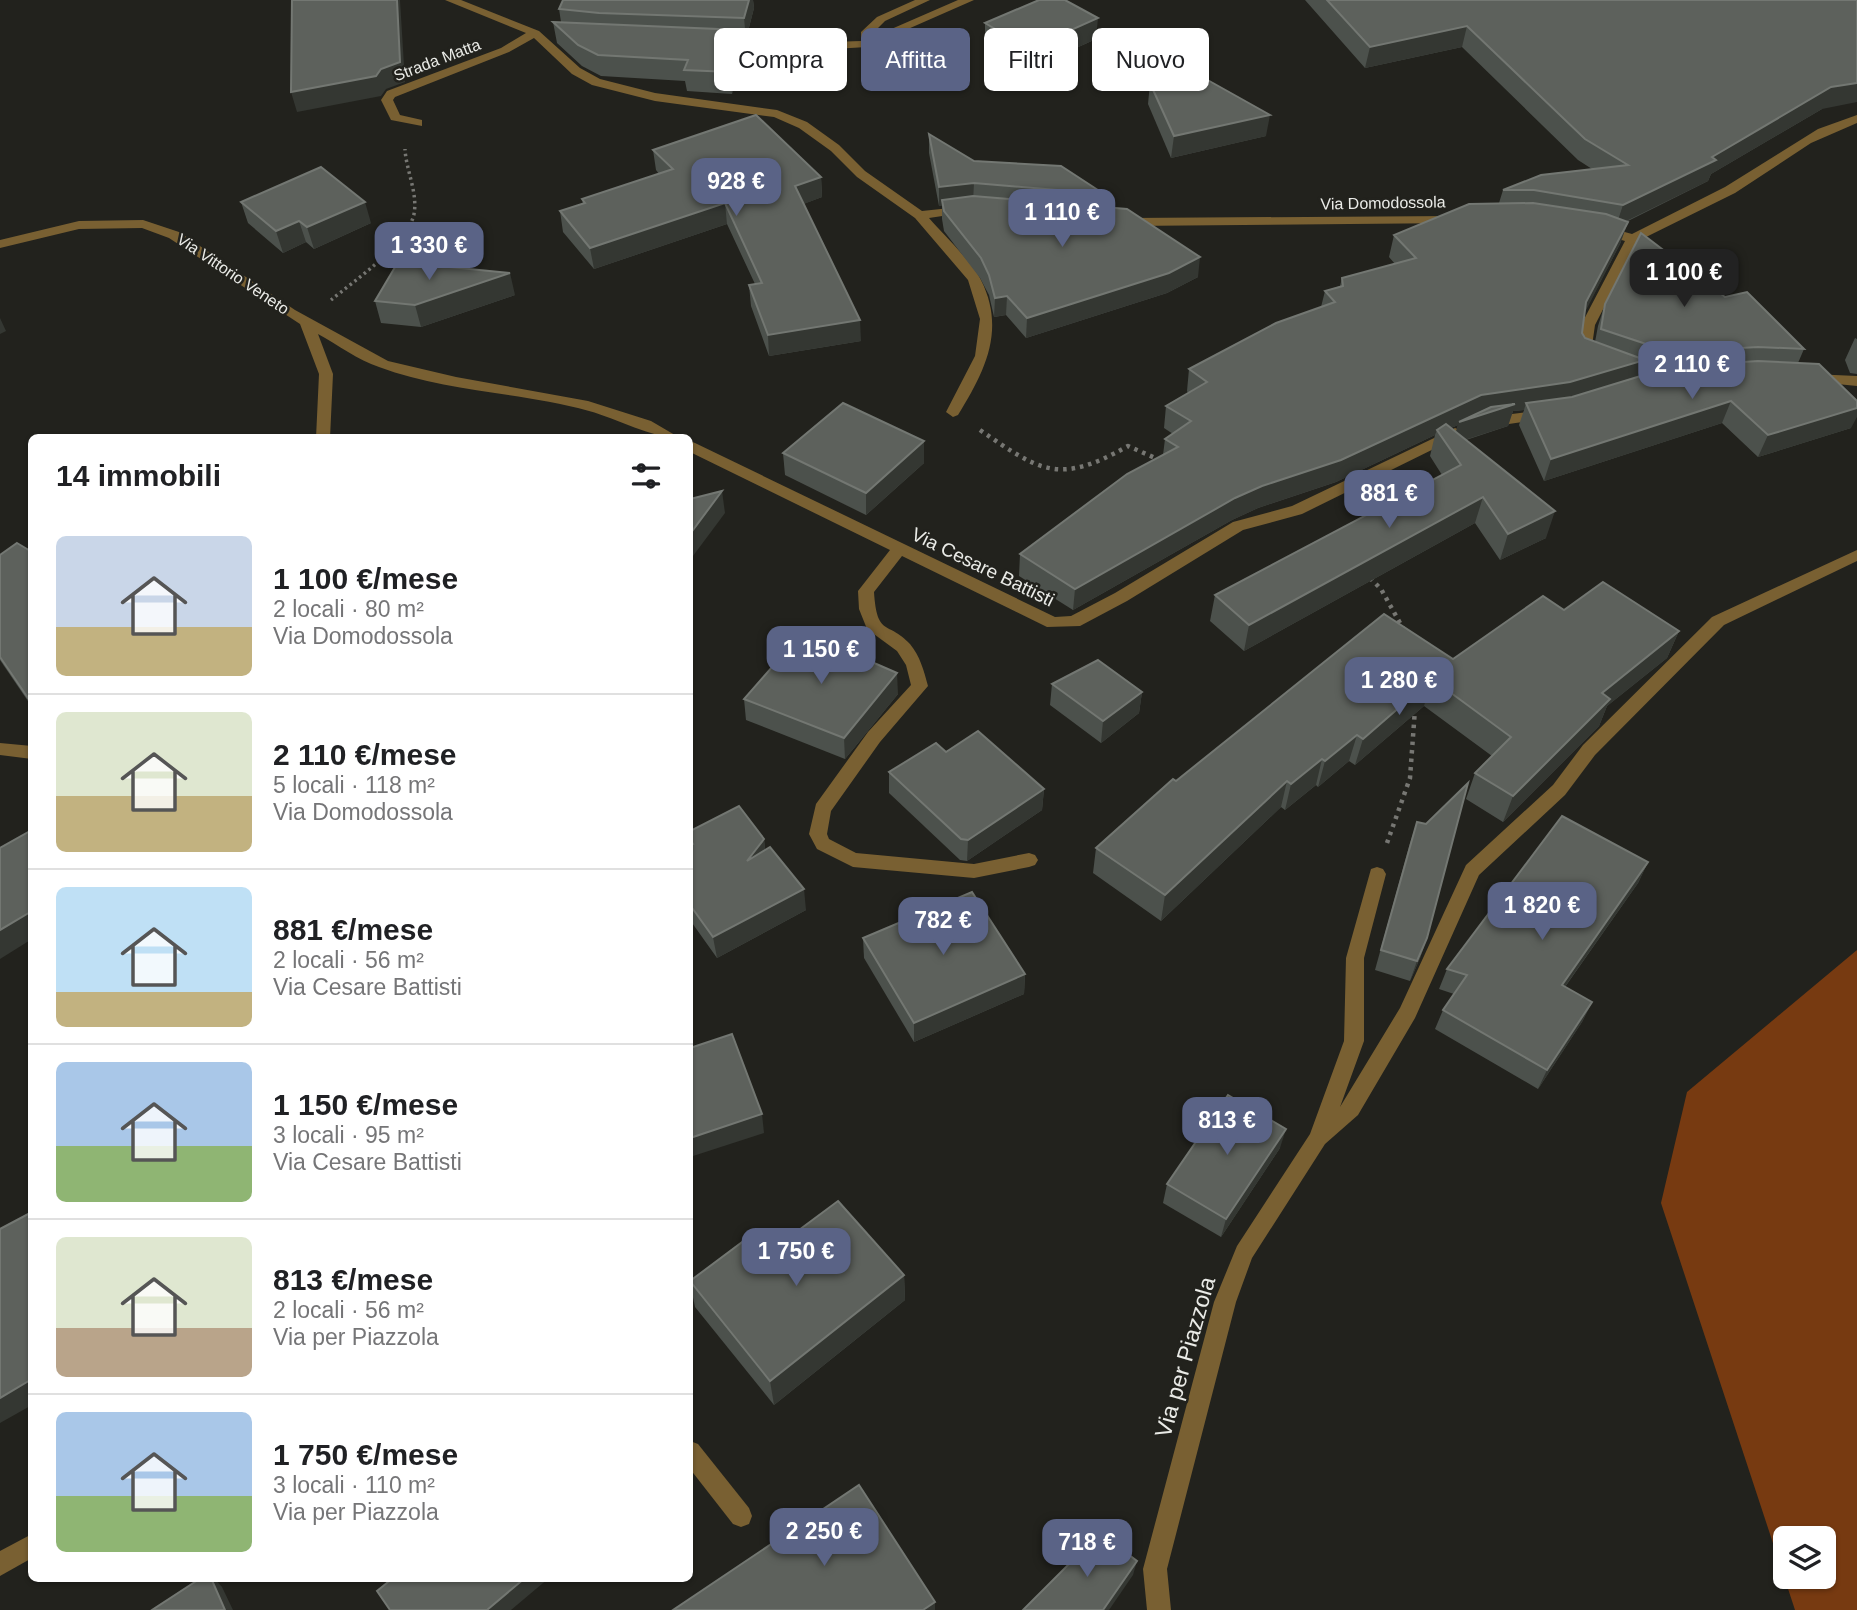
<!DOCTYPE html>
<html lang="it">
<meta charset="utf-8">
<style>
:root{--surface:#fff;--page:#f2f2f2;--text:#202124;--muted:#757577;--line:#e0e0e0;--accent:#5a6386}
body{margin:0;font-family:Arial,sans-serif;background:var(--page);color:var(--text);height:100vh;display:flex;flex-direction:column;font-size:26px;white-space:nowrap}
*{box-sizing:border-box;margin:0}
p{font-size:23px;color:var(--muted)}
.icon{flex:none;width:38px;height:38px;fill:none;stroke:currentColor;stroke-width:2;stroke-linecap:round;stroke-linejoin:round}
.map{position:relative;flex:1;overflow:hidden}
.sheet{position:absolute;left:28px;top:434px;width:665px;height:1148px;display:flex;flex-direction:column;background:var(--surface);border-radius:10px;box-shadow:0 2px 5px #0004}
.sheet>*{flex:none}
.guide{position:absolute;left:714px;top:28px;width:665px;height:63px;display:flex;gap:14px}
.tools{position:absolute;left:1773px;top:1526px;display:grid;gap:14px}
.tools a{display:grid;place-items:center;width:63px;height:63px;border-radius:10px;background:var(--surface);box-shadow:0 2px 5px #0004;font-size:35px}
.price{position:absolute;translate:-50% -60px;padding:0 16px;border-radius:14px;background:var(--accent);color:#fff;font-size:23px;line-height:46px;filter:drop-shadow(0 2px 4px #0008)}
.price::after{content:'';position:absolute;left:50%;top:42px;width:21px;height:16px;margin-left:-10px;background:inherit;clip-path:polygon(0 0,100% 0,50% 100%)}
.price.selected{background:#222;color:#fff}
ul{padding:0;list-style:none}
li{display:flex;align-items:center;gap:21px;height:175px;padding:0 28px}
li+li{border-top:2px solid var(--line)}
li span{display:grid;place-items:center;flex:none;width:196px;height:140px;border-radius:10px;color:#555}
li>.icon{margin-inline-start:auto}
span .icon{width:84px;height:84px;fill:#fffc;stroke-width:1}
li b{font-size:30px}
h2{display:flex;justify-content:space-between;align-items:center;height:84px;padding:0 28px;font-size:30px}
.pill{padding:0 24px;border-radius:10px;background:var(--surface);box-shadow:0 2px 5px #0004;font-size:24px;line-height:63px}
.pill.selected{background:var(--accent);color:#fff}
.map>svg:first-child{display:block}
.forest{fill:#773a11;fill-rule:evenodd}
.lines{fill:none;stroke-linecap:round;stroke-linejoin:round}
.path-far1{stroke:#777773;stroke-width:3.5;stroke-dasharray:2.5 3.5;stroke-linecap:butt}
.path{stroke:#777773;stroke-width:4.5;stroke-dasharray:3.5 5;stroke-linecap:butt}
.minor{fill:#796032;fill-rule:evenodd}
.wall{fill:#4c514c;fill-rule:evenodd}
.shaded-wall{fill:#343732}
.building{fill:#5d615c;stroke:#737772;stroke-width:2}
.labels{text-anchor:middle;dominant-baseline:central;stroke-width:5;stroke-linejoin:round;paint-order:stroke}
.far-street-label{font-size:16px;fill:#eaebe7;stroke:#22221d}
.street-label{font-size:19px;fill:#eaebe7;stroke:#22221d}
.near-street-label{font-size:23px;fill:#eaebe7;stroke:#22221d}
</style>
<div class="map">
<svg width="1857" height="1610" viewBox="0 0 1857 1610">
<rect width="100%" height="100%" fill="#22221d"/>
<!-- forest -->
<path class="forest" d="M1857,950V1610H1795L1661,1203L1687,1092ZM1785,1538H1824V1577H1785Z"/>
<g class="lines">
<!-- path-far1 -->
<path class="path-far1" d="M331,300C354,281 408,244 414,214C418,193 406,170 405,149"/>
<!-- path -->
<g class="path">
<path d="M980,430C1041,472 1059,485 1128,446L1162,461"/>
<path d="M1370,578L1381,589L1405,632"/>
<path d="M1387,843L1410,778L1415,709"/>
</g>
<!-- minor -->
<g class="minor">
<path d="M445,0H461L539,31L580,68L600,79L655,93L777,110L807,122L839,145L865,171L922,211L969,206V212L929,218C943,234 972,262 981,280C1006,330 985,371 958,415L953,417L946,412L975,356L980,319L968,280L915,218L857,177L831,151L799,128L774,117L655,101L592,85L572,74L534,38L509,52L395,97L393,100L400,115L422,120V126L391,120L381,100L387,91L501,48L526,33Z"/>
<path d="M915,0H930L885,21L873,33V37L958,0H974L867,47L800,51L718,47L712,44L718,41L800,43L861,41V32L877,17Z"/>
<path d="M1857,115V123L1811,143L1735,193L1638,241L1595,325L1591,353L1596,357L1589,361L1577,355L1581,325L1625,241L1598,233V227L1603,226L1632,234L1725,187L1818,129Z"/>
<path d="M1453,216L1458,217V223L1128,226L1121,222L1128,218Z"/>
<path d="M143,220L179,232L295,310L388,361L456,377L588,401L651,421L680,438C651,438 618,419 589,411C520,392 446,392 379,367C358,360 338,345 318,334L333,374L330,438H316L319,374L300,324L169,238L142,228L79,229L0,248V240L79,221Z"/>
<path d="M1812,374L1857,376V386L1807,381V375Z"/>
<path d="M1544,410L1549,412L1551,415L1549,418L1488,427L1481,422L1488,417Z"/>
<path d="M1455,428L1460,430L1462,433L1460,436L1302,514L1243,530L1127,601L1080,626L1047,627L902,556L874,592C877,638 888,620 910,644C920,656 924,671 928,686L880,742L831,811L827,834L829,839L856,853L974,864L1029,853L1035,855L1038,860L1035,865L1029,867L974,878L853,867L817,849L809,834L816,804L868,732L911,685L906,665L897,651L867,629L859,609L858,591L890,550L690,452V441L695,443L1055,617L1071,616L1115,593L1233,522L1292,506Z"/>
<path d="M1857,550V561L1724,625L1595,755L1565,795L1479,875L1415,1018L1358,1115L1325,1144L1252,1258L1236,1302L1167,1569L1171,1610H1147L1143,1569L1214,1302L1237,1246L1310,1134L1344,1041L1346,958L1371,869L1377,867L1383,869L1386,874L1364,958V1041L1340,1107L1400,1008L1466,865L1553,785L1583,745L1712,617Z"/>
<path d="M0,743L32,746V759L0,755Z"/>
<path d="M690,1441L698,1444L749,1508L752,1516L749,1524L741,1527L733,1524L690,1469Z"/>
<path d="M32,1534V1558L0,1576V1551Z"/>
</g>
</g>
<!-- wall -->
<g class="wall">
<path d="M563,0H753L754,8L746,39H742L743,51L732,94L687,91L685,81L601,76L582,66L557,43L553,22H561L559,9Z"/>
<path d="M1305,0H1857L1822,109L1711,174L1708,181L1626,222H1628L1620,244L1584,313L1582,333L1585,338L1595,342L1598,326L1605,304L1725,297L1804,349L1798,363L1851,428L1758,457L1722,423L1544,481L1519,425L1524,410L1513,411L1508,426L1466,440L1546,538L1500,560L1475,523L1244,651L1210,621L1215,595L1442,475L1430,456L1435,435L1336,482L1258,508L1232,520L1073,610L1019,576L1020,554L1163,455L1165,439L1173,434L1164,428L1166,406L1188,393L1187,391L1189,369L1321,307L1325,291L1340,286L1342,278L1395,264L1389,257L1394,235L1499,203L1503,190L1592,169L1578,160L1462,47L1365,68ZM1642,368L1654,372L1639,376ZM1458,425L1456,432L1451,428Z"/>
<path d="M985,23L1096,39L1028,70L985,44Z"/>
<path d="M1150,83L1266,136L1171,158L1148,104Z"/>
<path d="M929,134L974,161L1104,194L1103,207L1198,277L1167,293L1026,338L1006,315L994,317L989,295L980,278L944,231L942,219V206H939L929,153Z"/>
<path d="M653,150L821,177L822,197L803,204L861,341L769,356L751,306L749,285L755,284L727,224L594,269L563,232L560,211L583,204L582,199L659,174L656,170Z"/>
<path d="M241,202L371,223L314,249L306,242L283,253L248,223Z"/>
<path d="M515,295L421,327L381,323L375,301Z"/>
<path d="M1855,338L1857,339V374L1850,373L1845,360Z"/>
<path d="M783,453L924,463L866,515L785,475Z"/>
<path d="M32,552V707L0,660V555Z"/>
<path d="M1564,610L1679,631L1667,658L1607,706L1599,726L1503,822L1466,799L1475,773L1492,756L1424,706L1355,765L1349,761L1318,787L1316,785L1285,810L1281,807L1161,921L1093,873L1096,848L1176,781Z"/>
<path d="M1052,684L1142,692L1139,713L1101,743L1050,705Z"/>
<path d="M898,694L845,759L746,720L744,699Z"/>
<path d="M946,752L1044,789L1042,810L967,861L960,860L889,793V772Z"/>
<path d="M1417,822L1427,938L1420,958L1410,981L1375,970L1410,843Z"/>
<path d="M690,831L764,839L765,850L806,910L717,958L690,920Z"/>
<path d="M1648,862L1638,883L1565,987L1592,1002L1582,1022L1538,1089L1435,1029L1443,1010L1454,994L1439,989L1447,969Z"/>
<path d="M863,938L1025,974L1024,994L914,1042L864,958Z"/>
<path d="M1280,1148L1221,1237L1163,1203L1167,1184Z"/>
<path d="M768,1253L904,1275L905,1300L774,1405L695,1307L690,1283V1281Z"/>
</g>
<!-- shaded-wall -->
<g class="shaded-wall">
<path d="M397,0H400L405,82L386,89L381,96L297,112L291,92Z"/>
<path d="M749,0H753L754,8L746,39L744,18Z"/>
<path d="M1098,18L1096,39L1028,70L1029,49Z"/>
<path d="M1467,26L1462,47L1365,68L1370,47Z"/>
<path d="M741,30L743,51L732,94L730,72Z"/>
<path d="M1857,83V102L1822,109L1711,174L1708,181L1616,226L1623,205L1712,157L1831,87Z"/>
<path d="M1270,115L1266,136L1171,158L1174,136Z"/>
<path d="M821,177L822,197L796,207L795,186Z"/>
<path d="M974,183L973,202L942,200V206H939V187Z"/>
<path d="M365,202L371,223L314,249L307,227Z"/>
<path d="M725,203L727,224L594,269L590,248Z"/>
<path d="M299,221L306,242L283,253L276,231Z"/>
<path d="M1628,222L1620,244L1579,324L1586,302Z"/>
<path d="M1200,257L1198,277L1167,293L1026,338L1027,318Z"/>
<path d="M510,273L515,295L421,327L415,305Z"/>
<path d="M1007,296L1006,315L994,317L995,298Z"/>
<path d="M0,318L6,331L0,334Z"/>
<path d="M860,320L861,341L769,356L768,335Z"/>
<path d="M1645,360L1637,382L1562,404L1526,403L1524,410L1513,411L1508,426L1452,444L1458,425L1439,433L1437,430L1435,435L1336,482L1258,508L1232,520L1073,610L1075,589L1235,498L1262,486L1481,395Z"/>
<path d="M1731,401L1722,423L1544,481L1551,459Z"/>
<path d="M1857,408V417L1851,428L1758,457L1768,435Z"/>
<path d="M924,441V463L866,515V493Z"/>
<path d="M722,491L725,513L690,560V534Z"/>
<path d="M1483,497L1475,523L1244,651L1249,625Z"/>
<path d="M1555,511L1546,538L1500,560L1508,534Z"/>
<path d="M1679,631L1667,658L1607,706L1599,726L1503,822L1513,796L1602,693Z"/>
<path d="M897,673L898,694L845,759L844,738Z"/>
<path d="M1432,679L1424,706L1355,765L1363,739Z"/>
<path d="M1142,692L1139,713L1101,743L1103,721Z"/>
<path d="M1357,735L1349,761L1318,787L1325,761Z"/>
<path d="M1322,759L1316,785L1285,810L1291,784Z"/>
<path d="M1287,781L1281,807L1161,921L1165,895Z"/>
<path d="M1044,789L1042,810L967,861L968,840Z"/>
<path d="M764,839L766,860L747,861Z"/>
<path d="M1648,862L1638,883L1552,1005L1562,985Z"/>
<path d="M804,889L806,910L717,958L713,937Z"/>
<path d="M32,911V939L0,959V930Z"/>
<path d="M1427,938L1420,958L1410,981L1417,961Z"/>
<path d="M1025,974L1024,994L914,1042V1023Z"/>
<path d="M1592,1002L1582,1022L1538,1089L1547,1070Z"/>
<path d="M762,1114L764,1133L690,1157V1138Z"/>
<path d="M1286,1129L1280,1148L1221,1237L1226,1219Z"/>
<path d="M904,1275L905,1300L774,1405L770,1381Z"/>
<path d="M32,1379V1405L0,1423V1398Z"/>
<path d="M1137,1561L1133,1575L1109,1610H1103Z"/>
<path d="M211,1578H214L222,1587L233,1610H225Z"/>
<path d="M525,1578H549L511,1610H487Z"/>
<path d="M935,1602V1610H923Z"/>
</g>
<!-- building -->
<g class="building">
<path d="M292,0H397L400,62L381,69L376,76L291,92Z"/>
<path d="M563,0H749L744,18L599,13L559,9Z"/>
<path d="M1039,0H1065L1098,18L1029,49L985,23Z"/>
<path d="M1327,0H1857V83L1831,87L1712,157L1716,160L1623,205L1534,190H1503L1541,175L1628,165L1585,139L1467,26L1370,47Z"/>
<path d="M553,22L741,30L730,72L684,70L688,60L598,55L578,45Z"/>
<path d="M1204,78L1270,115L1174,136L1150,83Z"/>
<path d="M756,115L821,177L795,186L860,320L768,335L749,285L762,283L725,203L590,248L560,211L585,203L582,199L673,169L653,150Z"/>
<path d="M929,134L974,161L1061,166L1104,194L974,183L939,187Z"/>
<path d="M321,167L365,202L307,227L299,221L276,231L241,202Z"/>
<path d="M973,196L1127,209L1200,257L1169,273L1027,318L1007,296L995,298L989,275L981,258L944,211L942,200Z"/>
<path d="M1533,203L1606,214L1628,222L1586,302L1582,333L1585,338L1645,360L1570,382L1481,395L1341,460L1262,486L1235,498L1075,589L1020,554L1127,474L1178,447L1165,439L1191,421L1166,406L1207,382L1189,369L1276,323L1335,302L1325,291L1343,286L1342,278L1416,258L1394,235L1469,204Z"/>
<path d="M1641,233L1725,297L1747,292L1804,349L1758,347L1670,352L1601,329L1605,304Z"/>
<path d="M398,262L510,273L415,305L375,301Z"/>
<path d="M1758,361L1819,364L1857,401V408L1768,435L1731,401L1551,459L1526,403L1572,397L1670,367Z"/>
<path d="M843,403L924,441L866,493L783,453Z"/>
<path d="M1515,404L1459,422L1491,407Z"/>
<path d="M1446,424L1555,511L1508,534L1483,497L1249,625L1215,595L1461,465L1437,430Z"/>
<path d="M722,491L690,534V499Z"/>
<path d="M17,543L32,552V697L28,698L0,657V555Z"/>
<path d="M1603,582L1679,631L1602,693L1610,699L1513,796L1475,773L1511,737L1432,679L1363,739L1357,735L1325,761L1322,759L1291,784L1287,781L1165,895L1096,848L1173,779L1176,781L1384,614L1453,659L1543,596L1564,610Z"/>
<path d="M803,632L897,673L844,738L744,699Z"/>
<path d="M1098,660L1142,692L1103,721L1052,684Z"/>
<path d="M978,731L1044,789L968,840L961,839L889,772L936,743L946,752Z"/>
<path d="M1468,783L1427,938L1417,961L1381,950L1417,822L1426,824Z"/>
<path d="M739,806L764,839L747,861L770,847L804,889L713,937L690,905V845L693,844L690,839V831Z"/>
<path d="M1562,816L1648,862L1562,985L1592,1002L1547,1070L1443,1010L1467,975L1447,969Z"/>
<path d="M32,830V911L0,930V848Z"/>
<path d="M972,892L1025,974L914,1023L863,938Z"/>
<path d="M732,1034L762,1114L690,1138V1048Z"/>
<path d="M1228,1095L1286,1129L1226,1219L1167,1184Z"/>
<path d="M838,1201L904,1275L770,1381L690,1281L753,1234L768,1253Z"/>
<path d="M32,1212V1379L0,1398V1229Z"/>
<path d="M859,1485L935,1602L923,1610H673Z"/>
<path d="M1100,1533L1137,1561L1103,1610H1023Z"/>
<path d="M201,1578H211L225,1610H152Z"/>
<path d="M393,1578H525L487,1610H390L377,1591Z"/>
</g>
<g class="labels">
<!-- far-street labels -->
<g class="far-street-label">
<text transform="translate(437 60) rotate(-21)">Strada Matta</text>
<text transform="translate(1383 203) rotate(-1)">Via Domodossola</text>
<text transform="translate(233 274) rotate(34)">Via Vittorio Veneto</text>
</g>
<!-- street labels -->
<g class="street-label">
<text transform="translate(983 567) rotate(26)">Via Cesare Battisti</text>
</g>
<!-- near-street labels -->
<g class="near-street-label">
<text transform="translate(1185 1357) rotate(-74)">Via per Piazzola</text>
</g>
</g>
</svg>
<div class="tools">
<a><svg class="icon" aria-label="layers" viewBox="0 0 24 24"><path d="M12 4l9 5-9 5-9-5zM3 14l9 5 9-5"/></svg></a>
</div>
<b class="price" style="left:736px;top:218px">928 €</b>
<b class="price" style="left:1062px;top:249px">1 110 €</b>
<b class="price" style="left:429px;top:282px">1 330 €</b>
<b class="price selected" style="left:1684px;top:309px">1 100 €</b>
<b class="price" style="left:1692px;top:401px">2 110 €</b>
<b class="price" style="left:1389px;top:530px">881 €</b>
<b class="price" style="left:821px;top:686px">1 150 €</b>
<b class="price" style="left:1399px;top:717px">1 280 €</b>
<b class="price" style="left:1542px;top:942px">1 820 €</b>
<b class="price" style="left:943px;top:957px">782 €</b>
<b class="price" style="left:1227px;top:1157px">813 €</b>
<b class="price" style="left:796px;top:1288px">1 750 €</b>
<b class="price" style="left:824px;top:1568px">2 250 €</b>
<b class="price" style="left:1087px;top:1579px">718 €</b>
<div class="guide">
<a class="pill">Compra</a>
<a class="pill selected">Affitta</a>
<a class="pill">Filtri</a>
<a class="pill">Nuovo</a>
</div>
<section class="sheet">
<h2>14 immobili<svg class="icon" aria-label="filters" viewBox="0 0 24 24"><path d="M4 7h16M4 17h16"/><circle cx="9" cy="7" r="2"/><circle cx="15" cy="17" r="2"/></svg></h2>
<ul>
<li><span style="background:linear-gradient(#c9d6e8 65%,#c2b280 0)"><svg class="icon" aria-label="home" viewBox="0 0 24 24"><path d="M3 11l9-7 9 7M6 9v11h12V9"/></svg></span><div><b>1 100 €/mese</b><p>2 locali · 80 m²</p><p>Via Domodossola</p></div></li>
<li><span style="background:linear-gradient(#dfe7d0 60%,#c2b280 0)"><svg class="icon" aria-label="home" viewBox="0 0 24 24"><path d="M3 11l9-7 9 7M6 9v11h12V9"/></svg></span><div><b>2 110 €/mese</b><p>5 locali · 118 m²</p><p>Via Domodossola</p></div></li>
<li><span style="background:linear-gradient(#bfe0f5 75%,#c2b280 0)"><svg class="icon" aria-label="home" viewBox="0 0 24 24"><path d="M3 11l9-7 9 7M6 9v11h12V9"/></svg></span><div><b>881 €/mese</b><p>2 locali · 56 m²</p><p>Via Cesare Battisti</p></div></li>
<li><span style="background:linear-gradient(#a9c7e8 60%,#8fb573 0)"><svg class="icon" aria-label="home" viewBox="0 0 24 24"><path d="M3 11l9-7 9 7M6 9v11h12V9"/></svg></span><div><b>1 150 €/mese</b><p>3 locali · 95 m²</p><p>Via Cesare Battisti</p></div></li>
<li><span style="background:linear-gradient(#dfe7d0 65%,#b9a48a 0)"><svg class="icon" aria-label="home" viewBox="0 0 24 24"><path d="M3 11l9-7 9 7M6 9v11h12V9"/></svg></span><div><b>813 €/mese</b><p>2 locali · 56 m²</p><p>Via per Piazzola</p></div></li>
<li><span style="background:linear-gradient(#a9c7e8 60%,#8fb573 0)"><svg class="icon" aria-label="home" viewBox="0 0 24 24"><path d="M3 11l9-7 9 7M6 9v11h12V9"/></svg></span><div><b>1 750 €/mese</b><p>3 locali · 110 m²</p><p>Via per Piazzola</p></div></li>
</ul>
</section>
</div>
